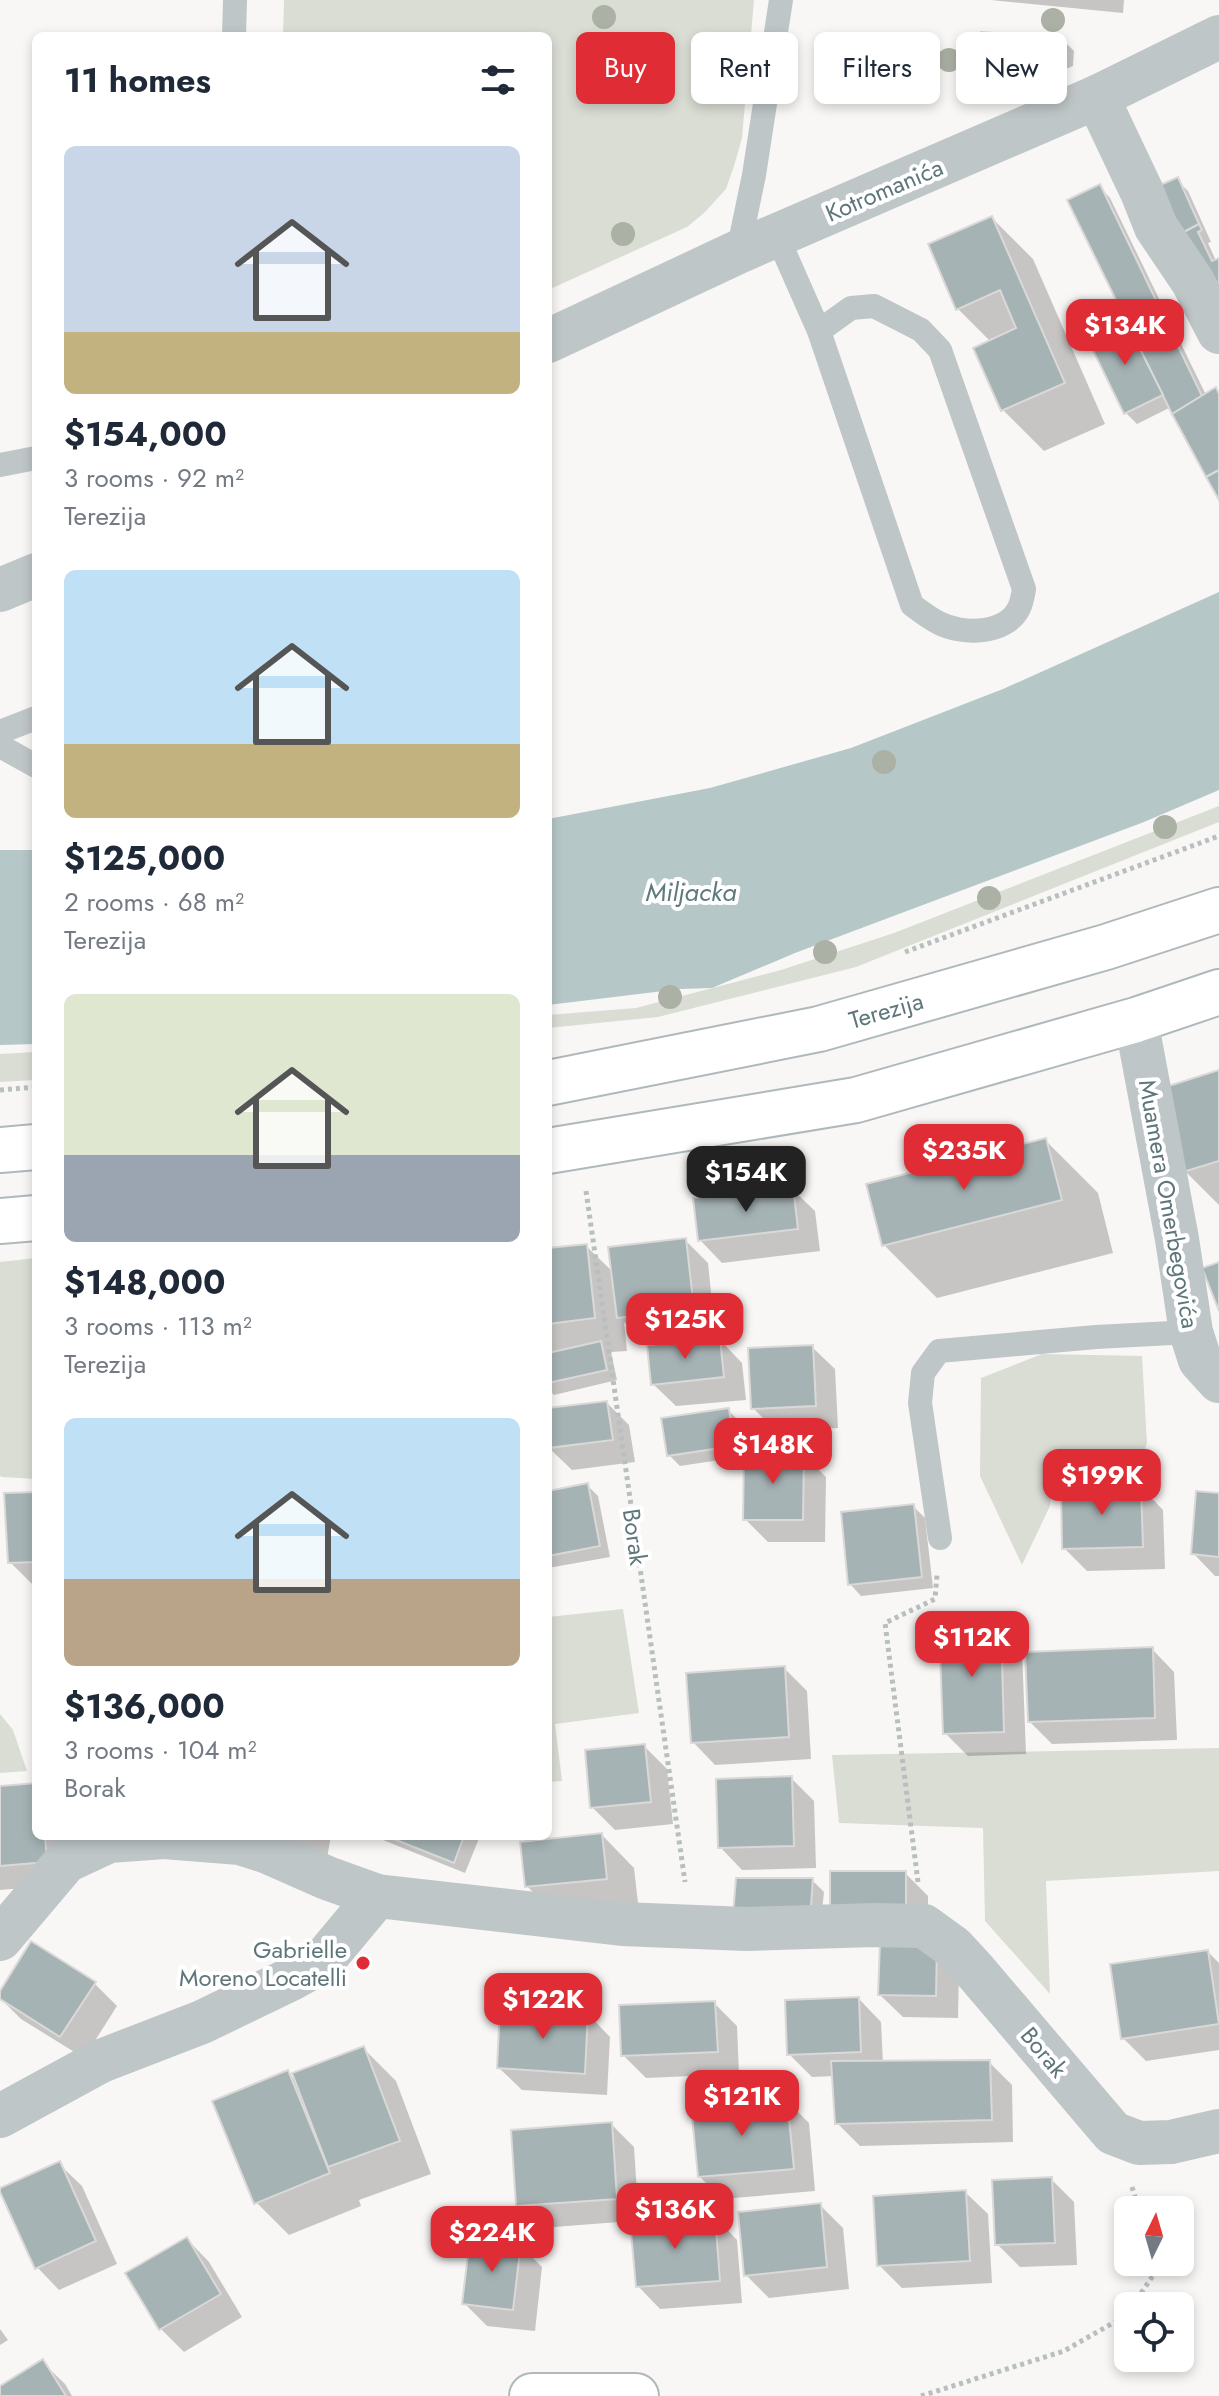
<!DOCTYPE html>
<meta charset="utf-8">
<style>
:root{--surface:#fff;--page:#f6f6f7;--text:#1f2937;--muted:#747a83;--accent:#e02d35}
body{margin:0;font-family:Jost,sans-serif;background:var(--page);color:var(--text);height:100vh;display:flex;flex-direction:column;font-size:30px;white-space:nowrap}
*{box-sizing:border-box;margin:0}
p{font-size:26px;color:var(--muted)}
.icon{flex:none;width:44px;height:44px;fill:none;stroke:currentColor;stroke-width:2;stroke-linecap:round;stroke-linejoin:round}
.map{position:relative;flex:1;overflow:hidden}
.panel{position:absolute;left:32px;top:32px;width:520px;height:1808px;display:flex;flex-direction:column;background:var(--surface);border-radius:12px;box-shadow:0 4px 12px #0003}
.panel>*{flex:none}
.top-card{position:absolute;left:576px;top:32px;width:522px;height:72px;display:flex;gap:16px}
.needle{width:52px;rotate:5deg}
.tools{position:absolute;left:1114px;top:2196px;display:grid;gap:16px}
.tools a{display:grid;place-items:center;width:80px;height:80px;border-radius:12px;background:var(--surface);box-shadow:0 4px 12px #0003;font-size:40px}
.price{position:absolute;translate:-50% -68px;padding:0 18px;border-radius:16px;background:var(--accent);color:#fff;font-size:26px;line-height:52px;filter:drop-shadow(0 2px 4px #0008)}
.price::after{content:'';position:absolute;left:50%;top:48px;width:24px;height:18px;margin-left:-12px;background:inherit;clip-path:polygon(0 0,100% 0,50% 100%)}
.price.on{background:#222;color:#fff}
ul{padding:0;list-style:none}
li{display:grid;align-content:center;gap:16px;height:424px;padding:0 32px}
li span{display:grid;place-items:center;height:248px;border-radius:12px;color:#555}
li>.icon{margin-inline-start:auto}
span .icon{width:144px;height:144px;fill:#fffc;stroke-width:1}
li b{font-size:34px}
h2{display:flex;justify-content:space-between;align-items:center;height:96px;padding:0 32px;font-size:34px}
.tag{padding:0 28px;border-radius:12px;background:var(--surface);box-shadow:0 4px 12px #0003;font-size:28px;line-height:72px}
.tag.on{background:var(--accent);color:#fff}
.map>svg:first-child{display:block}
.green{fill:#daddd4}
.water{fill:#b6c7c7}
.shadow{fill:#0003}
.building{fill:#a6b3b5;stroke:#dad9d8;stroke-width:2}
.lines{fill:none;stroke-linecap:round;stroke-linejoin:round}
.secondary-casing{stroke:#afb9bb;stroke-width:48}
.primary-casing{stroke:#b0b9ba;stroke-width:48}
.path{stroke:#b9bfc0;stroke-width:5;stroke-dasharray:4 4;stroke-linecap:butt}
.lane{stroke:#bfc6c8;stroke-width:24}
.street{stroke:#bfc6c8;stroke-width:44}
.secondary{stroke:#fff;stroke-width:44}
.primary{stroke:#fff;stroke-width:44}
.tree{fill:#abb1a4}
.poi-dot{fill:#e02d35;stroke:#fff;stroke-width:3}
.labels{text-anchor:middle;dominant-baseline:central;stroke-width:8;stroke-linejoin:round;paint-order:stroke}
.street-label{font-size:24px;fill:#5e767a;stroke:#fff}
.poi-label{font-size:24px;fill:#5e767a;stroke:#fff;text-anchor:end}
.water-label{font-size:26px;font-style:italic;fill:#5e7a7a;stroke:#fff}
</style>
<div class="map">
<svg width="1219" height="2396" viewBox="0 0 1219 2396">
<rect width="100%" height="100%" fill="#f8f7f5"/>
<!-- green -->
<g class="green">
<path d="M284,0H754L742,138L734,166L726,189L704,213L687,227L548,290V36H283Z"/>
<path d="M1219,806V822L856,967L658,1017L548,1028V1015L636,1008L781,970L894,933Z"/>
<path d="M36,1052V1080L0,1082V1054Z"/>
<path d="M36,1258V1479L2,1477L0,1476V1262Z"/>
<path d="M1042,1354L1142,1356L1147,1443L1141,1462L1056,1461L1050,1506L1022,1565L980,1476L981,1378Z"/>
<path d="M623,1609L639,1713L555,1724L562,1781L548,1782V1617Z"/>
<path d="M0,1714L13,1730L27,1771L0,1773Z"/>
<path d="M1219,1748V1871L1046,1881L1050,1994L985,1921L983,1828L839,1823L832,1755Z"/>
</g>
<!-- water -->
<g class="water">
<path d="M1219,592V790L1144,822L795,953L712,988L680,989L548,1005V819L710,788L851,748L1003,689Z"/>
<path d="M0,850H36V1044L0,1045Z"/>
</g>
<!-- shadow -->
<g class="shadow">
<path d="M991,0H1124L1123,13Z"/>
<path d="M1063,40L1074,51L1073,66L1033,83L997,80L986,69Z"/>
<path d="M1177,180L1188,191L1211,242L1208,243L1216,261L1219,260V300Z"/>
<path d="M1099,186L1110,198L1206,395L1215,390L1219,393V495L1171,407L1137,424L1126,413L1089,339L1128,320Z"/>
<path d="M992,218L1033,259L1105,424L1044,451L1003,410L991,342L958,309Z"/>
<path d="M1219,1073V1205L1185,1171Z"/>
<path d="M1045,1140L1098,1193L1113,1253L937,1298L884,1245Z"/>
<path d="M792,1189L815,1211L820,1251L722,1263L700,1240Z"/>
<path d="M685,1240L708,1263L715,1331L642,1340L624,1322L627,1351L611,1352L617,1380L554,1395L548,1389V1355L552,1354L548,1350V1250L586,1246L614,1273Z"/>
<path d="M720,1340L742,1363L746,1400L676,1406L653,1384Z"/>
<path d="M812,1347L835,1369L838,1428L776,1431L753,1408Z"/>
<path d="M607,1403L629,1425L635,1462L572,1470L549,1448L548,1410Z"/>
<path d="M728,1410L739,1421L744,1453L803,1454L826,1477L825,1542H768L745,1519L746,1456L680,1466L669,1455Z"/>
<path d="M587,1485L598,1496L610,1557L548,1568V1493Z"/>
<path d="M1141,1487L1163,1510L1165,1569L1087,1571L1064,1548Z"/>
<path d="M36,1494V1585H33L10,1562Z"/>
<path d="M1219,1495V1576H1215L1193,1553Z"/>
<path d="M914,1507L925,1518L933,1588L861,1596L850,1584Z"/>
<path d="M1000,1626L1022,1649L1026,1754L968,1756L945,1733Z"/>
<path d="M1152,1649L1174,1672L1177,1740L1052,1744L1030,1722Z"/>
<path d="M784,1668L807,1691L811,1759L715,1765L693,1742Z"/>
<path d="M644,1746L667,1769L673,1824L615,1830L592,1807Z"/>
<path d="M791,1778L814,1801L816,1868L742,1870L720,1847Z"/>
<path d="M36,1785V1836H65L69,1884L0,1890V1788Z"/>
<path d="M602,1835L634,1868L639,1912L559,1919L527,1886Z"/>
<path d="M225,1836H331L327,1858Z"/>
<path d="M373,1836H480L465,1873Z"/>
<path d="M906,1874L928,1896V1938H854Z"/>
<path d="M812,1880L824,1892L820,1930L746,1926Z"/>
<path d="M882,1944L959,1969L958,2018L903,2017L880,1995Z"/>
<path d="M1208,1952L1219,1963V2050L1146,2061L1123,2038Z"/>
<path d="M94,1983L117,2006L84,2058L21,2019L0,1998V1994Z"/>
<path d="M859,1999L881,2022L883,2063L989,2062L1012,2085L1013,2142L860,2146L837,2123L834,2076L812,2077L789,2054Z"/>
<path d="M714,2003L737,2026L739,2074L646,2078L623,2055Z"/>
<path d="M588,2014L610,2037L607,2095L522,2090L499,2068Z"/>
<path d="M363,2048L396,2081L431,2174L359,2200L361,2206L289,2235L256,2202L287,2072L298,2083Z"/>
<path d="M786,2100L809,2123L815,2191L722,2199L699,2176Z"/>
<path d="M611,2124L634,2147L639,2223L715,2217L737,2240L742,2303L660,2309L638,2286L632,2221L541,2228L518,2205Z"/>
<path d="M59,2164L82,2186L117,2264L59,2290L37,2267Z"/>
<path d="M1051,2179L1074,2202L1077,2265L1020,2267L997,2244Z"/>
<path d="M965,2192L988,2214L992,2283L902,2288L879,2265Z"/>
<path d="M820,2205L843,2228L849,2289L769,2298L746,2275Z"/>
<path d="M187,2239L209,2262L242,2317L184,2352L161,2329L128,2274Z"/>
<path d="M520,2245L542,2267L535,2331L487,2326L464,2303Z"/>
<path d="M0,2329L8,2340L0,2345Z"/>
<path d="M42,2362L65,2384L72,2396H0V2388Z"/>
</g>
<!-- building -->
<g class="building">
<path d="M981,32L1064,38L1063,55L1021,73L984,70Z"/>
<path d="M1178,177L1199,224L1182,233L1156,187Z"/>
<path d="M1100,184L1202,396L1172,414L1067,200Z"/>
<path d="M992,216L1065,383L1001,411L973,348L1016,328L1000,290L956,310L928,244Z"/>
<path d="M1199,224L1202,230L1198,232L1212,261L1219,258V291L1182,233Z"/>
<path d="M1125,319L1163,395L1124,414L1087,338Z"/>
<path d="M1216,387L1219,394V470L1206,477L1172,414Z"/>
<path d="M1219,470V500L1206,477Z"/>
<path d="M1219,1070V1161L1183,1172L1156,1090Z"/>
<path d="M1046,1138L1062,1200L882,1246L866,1184Z"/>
<path d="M793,1186L798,1229L698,1241L693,1198Z"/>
<path d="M686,1238L694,1309L617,1318L608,1247Z"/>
<path d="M587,1244L595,1318L548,1324V1248Z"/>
<path d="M1219,1262V1311L1202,1268Z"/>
<path d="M720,1338L724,1377L651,1385L647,1345Z"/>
<path d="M601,1341L607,1370L548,1383V1353Z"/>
<path d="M813,1345L816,1406L751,1409L748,1348Z"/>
<path d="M607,1401L613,1440L548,1448V1408Z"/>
<path d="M729,1408L734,1446L667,1456L661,1418Z"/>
<path d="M744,1451L804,1452L803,1520H743Z"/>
<path d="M588,1483L600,1546L548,1556V1491Z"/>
<path d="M1141,1485L1143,1547L1062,1549L1061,1488Z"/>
<path d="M1196,1491L1219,1493V1557L1191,1554Z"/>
<path d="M36,1492V1562L8,1563L4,1493Z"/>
<path d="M914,1504L922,1577L848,1585L841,1512Z"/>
<path d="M1001,1624L1004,1732L943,1734L939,1627Z"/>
<path d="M1153,1647L1155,1718L1028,1722L1025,1652Z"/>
<path d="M785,1666L789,1737L691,1743L686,1673Z"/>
<path d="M645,1744L651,1802L590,1808L585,1750Z"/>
<path d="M792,1776L794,1846L718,1848L716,1779Z"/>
<path d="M36,1783V1836H45L47,1862L0,1866V1786Z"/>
<path d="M602,1833L607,1879L525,1887L520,1842Z"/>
<path d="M386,1836H464L454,1863Z"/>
<rect x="830" y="1871" width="76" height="45"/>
<path d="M736,1878H813L810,1920L733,1915Z"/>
<path d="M31,1941L96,1982L60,2037L0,1999V1991Z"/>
<path d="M880,1942L937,1944L936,1996L878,1995Z"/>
<path d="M1208,1950L1219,2024L1121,2039L1110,1964Z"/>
<path d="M859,1997L861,2052L787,2055L785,2000Z"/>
<path d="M715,2001L718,2052L621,2056L619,2005Z"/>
<path d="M500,2008L588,2012L585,2074L497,2068Z"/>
<path d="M364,2046L400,2141L328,2167L292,2073Z"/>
<path d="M990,2060L992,2120L835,2124L831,2061Z"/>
<path d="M288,2070L330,2173L254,2204L212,2101Z"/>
<path d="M787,2098L794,2169L698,2177L691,2106Z"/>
<path d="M612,2122L617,2199L516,2206L511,2130Z"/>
<path d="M60,2161L96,2241L35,2269L0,2192V2188Z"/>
<path d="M1052,2177L1055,2243L995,2245L992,2180Z"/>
<path d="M966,2190L970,2261L877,2266L873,2196Z"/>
<path d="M821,2203L827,2267L744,2276L738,2212Z"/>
<path d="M715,2215L720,2281L636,2287L630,2221Z"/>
<path d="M187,2237L221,2294L159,2330L125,2273Z"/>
<path d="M470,2238L521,2243L513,2310L462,2304Z"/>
<path d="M43,2359L66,2396H0V2386Z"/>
</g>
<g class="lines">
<!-- secondary casing -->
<g class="secondary-casing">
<g id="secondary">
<path id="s1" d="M548,1083L819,1029L1106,947L1219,910"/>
<path d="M0,1150L36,1147"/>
<path d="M548,1151L856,1100L1136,1020L1219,992"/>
<path d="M0,1221L36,1218"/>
</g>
</g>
<!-- primary casing -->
<g class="primary-casing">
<path id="primary" d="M532,2396H636"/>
</g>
<!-- path -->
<g class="path">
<path d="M905,952L1219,836"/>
<path d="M0,1090L36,1087"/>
<path d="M586,1191L685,1882"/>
<path d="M918,1882L885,1623L935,1599L937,1575"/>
<path d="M1132,2187L1139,2210"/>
<path d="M1132,2306L1159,2267L1158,2262"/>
<path d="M921,2396L1064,2351L1125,2316L1128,2311"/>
</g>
<!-- lane -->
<g class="lane">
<path d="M234,36L235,0"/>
<path d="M777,236L819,331L912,605C920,611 929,618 939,623C962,635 1006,635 1019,608C1022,602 1023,595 1024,589L940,350L921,330L874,306L851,308L819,331"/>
<path d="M738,252L754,175L781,0"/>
<path d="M0,465L36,458"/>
<path d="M0,732L36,718"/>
<path d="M0,746L36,766"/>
<path d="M940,1538L920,1403L923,1373L939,1351L1096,1337L1191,1332"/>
</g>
<!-- street -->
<g class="street">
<path d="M1097,97L1142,192L1156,227L1193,282L1219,332"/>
<path d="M548,341L738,252L1097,97L1219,37"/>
<path d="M0,590L36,575"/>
<path d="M1136,1020L1177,1239L1191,1332L1200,1360L1219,1381"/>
<path d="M0,1939L66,1861L109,1841L164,1837L240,1843L268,1852L327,1878L377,1896L622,1924L746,1929L873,1925L924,1926L953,1947L976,1972L1113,2133L1139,2143L1171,2142L1219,2131"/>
<path d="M0,2116L101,2061L202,2022L291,1979L322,1962L377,1896"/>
</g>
<!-- secondary -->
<use href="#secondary" class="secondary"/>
<!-- primary -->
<use href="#primary" class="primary"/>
</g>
<!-- trees -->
<g class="tree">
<circle cx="604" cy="17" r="12"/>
<circle cx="1053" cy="20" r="12"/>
<circle cx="949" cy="60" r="12"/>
<circle cx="623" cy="234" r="12"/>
<circle cx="884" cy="762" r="12"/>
<circle cx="1165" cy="827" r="12"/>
<circle cx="989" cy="898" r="12"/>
<circle cx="825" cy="952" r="12"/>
<circle cx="670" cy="997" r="12"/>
</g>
<!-- markers -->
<circle class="poi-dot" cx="363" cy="1963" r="8"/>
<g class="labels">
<!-- street labels -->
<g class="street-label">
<text transform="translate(884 190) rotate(-23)">Kotromanića</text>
<text stroke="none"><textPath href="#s1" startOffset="346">Terezija</textPath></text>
<text transform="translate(1169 1204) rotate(80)">Muamera Omerbegovića</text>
<text transform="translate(635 1537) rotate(82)">Borak</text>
<text transform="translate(1044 2052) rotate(50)">Borak</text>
</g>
<!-- poi labels -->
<g class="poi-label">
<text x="347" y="1949">Gabrielle<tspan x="347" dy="28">Moreno Locatelli</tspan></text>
</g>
<!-- water labels -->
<g class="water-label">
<text x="691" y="892">Miljacka</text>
</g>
</g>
</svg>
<div class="tools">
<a><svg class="needle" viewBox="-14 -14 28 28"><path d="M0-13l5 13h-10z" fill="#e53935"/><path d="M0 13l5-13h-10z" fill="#747a83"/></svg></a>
<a><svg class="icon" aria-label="locate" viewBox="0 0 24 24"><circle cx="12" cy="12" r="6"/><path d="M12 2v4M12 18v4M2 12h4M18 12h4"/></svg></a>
</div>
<b class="price" style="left:1125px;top:367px">$134K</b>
<b class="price" style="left:964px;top:1192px">$235K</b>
<b class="price on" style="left:746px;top:1214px">$154K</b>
<b class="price" style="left:685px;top:1361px">$125K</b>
<b class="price" style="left:773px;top:1486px">$148K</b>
<b class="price" style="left:1102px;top:1517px">$199K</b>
<b class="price" style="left:972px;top:1679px">$112K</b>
<b class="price" style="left:543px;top:2041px">$122K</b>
<b class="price" style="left:742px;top:2138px">$121K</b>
<b class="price" style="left:675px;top:2251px">$136K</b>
<b class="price" style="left:492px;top:2274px">$224K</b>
<div class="top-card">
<a class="tag on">Buy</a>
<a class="tag">Rent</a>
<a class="tag">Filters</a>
<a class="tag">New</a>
</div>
<section class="panel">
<h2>11 homes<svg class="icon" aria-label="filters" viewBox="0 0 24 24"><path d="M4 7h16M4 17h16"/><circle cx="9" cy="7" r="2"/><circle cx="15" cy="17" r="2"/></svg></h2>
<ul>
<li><span style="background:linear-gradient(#c9d6e8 75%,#c2b280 0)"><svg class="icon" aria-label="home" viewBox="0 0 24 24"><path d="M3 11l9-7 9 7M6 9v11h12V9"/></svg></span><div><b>$154,000</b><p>3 rooms · 92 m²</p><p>Terezija</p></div></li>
<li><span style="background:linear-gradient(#bfe0f5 70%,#c2b280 0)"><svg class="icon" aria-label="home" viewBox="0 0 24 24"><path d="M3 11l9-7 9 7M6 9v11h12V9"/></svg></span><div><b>$125,000</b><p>2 rooms · 68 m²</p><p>Terezija</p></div></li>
<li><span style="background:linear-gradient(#dfe7d0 65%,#9aa5b1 0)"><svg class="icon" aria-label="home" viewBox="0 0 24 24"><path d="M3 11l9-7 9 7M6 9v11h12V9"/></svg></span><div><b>$148,000</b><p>3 rooms · 113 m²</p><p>Terezija</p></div></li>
<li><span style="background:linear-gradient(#bfe0f5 65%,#b9a48a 0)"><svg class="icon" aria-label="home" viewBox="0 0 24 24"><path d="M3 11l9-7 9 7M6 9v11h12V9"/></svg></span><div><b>$136,000</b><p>3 rooms · 104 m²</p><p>Borak</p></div></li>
</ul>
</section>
</div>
